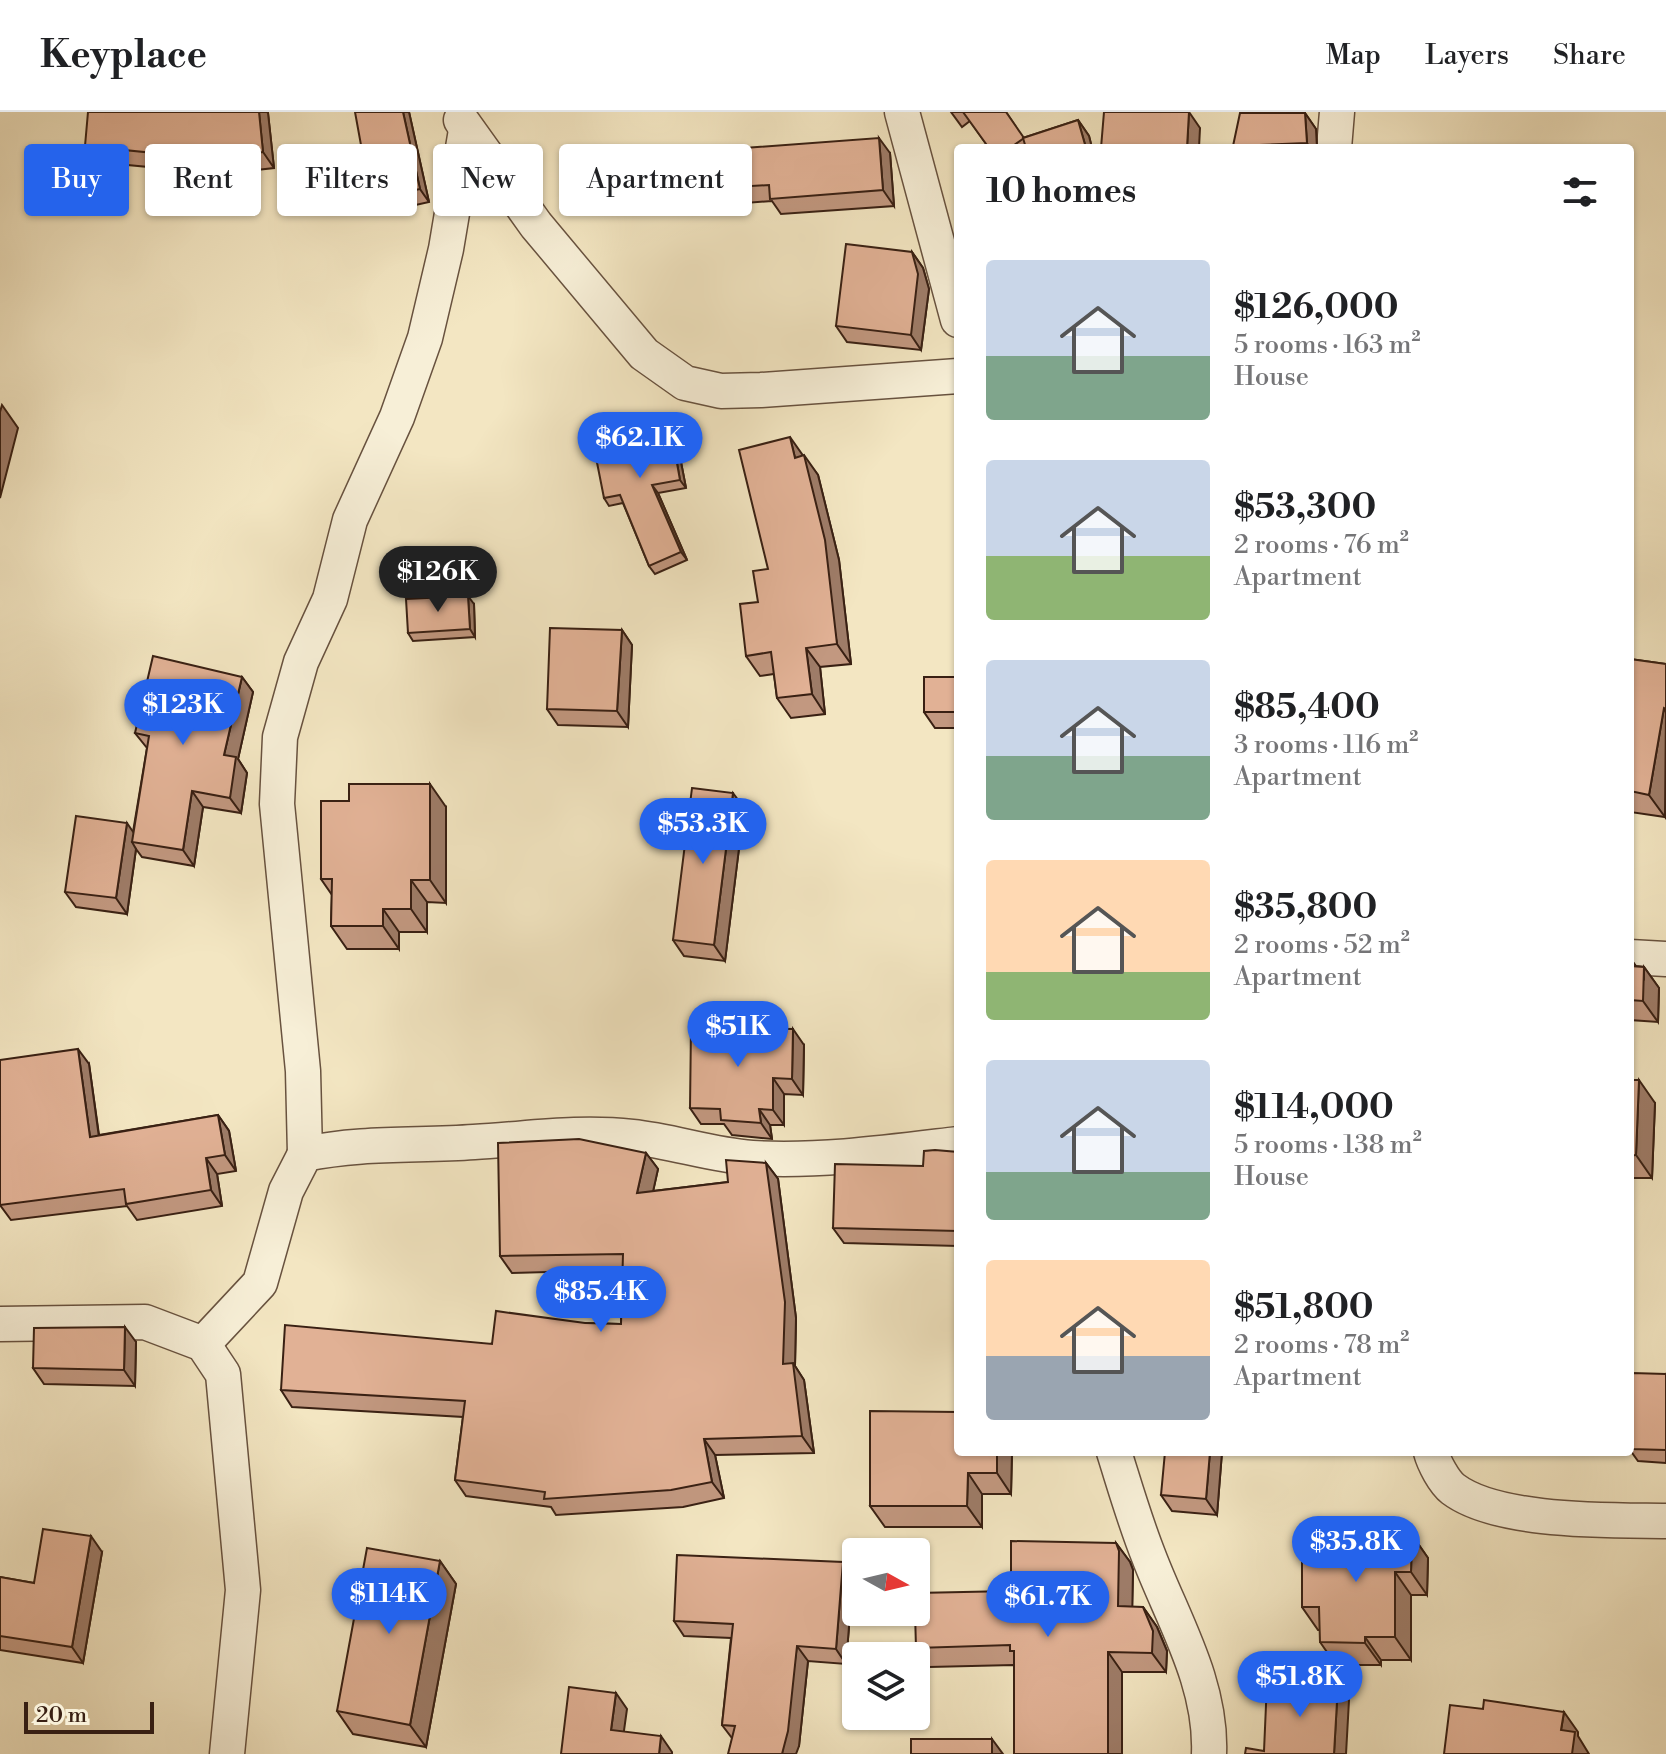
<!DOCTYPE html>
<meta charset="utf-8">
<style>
:root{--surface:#fff;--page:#f6f6f6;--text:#202124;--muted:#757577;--line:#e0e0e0;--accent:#2563eb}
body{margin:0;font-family:"Libre Bodoni",serif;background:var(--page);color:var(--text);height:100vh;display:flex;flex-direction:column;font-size:30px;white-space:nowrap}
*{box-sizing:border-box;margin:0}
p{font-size:26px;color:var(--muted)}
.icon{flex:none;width:44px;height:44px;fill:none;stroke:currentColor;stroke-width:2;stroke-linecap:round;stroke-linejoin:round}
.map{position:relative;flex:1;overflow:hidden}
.sheet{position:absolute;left:954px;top:32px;width:680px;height:1312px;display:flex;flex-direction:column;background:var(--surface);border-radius:8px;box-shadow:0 2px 6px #0004}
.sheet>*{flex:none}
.guide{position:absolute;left:24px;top:32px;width:760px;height:72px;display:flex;gap:16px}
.needle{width:52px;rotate:98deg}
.fabs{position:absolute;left:842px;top:1426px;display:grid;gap:16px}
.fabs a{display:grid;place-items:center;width:88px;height:88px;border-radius:8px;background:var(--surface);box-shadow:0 2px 6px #0004;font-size:40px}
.scale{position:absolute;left:24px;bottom:20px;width:130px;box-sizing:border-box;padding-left:8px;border:4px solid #392013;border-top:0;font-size:22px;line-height:28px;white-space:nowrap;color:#392013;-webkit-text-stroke:6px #f7efd7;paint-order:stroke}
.price{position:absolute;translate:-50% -68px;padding:0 18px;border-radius:28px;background:var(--accent);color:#fff;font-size:26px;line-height:52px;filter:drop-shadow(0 2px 4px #0008)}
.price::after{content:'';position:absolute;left:50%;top:48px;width:24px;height:18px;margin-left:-12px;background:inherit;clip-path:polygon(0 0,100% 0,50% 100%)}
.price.on{background:#222;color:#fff}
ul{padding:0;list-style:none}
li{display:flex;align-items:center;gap:24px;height:200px;padding:0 32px}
li span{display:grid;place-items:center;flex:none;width:224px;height:160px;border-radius:8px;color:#555}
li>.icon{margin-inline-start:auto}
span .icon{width:96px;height:96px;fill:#fffc;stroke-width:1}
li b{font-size:34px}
h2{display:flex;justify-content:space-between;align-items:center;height:96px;padding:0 32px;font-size:34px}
.tag{padding:0 28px;border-radius:8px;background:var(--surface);box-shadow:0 2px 6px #0004;font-size:28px;line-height:72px}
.tag.on{background:var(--accent);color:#fff}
header{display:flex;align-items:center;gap:48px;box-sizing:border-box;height:112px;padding:0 40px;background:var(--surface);border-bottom:2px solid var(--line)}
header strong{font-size:38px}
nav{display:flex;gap:44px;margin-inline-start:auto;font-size:28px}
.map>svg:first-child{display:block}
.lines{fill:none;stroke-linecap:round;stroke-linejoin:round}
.minor-casing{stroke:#68523f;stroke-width:37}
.minor{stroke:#f7efd7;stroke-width:34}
.wall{fill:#c29880;stroke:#392013;stroke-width:2}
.shaded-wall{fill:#9e7c68;stroke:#392013;stroke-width:2}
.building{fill:#e1b195;stroke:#392013;stroke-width:2}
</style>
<header>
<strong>Keyplace</strong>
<nav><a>Map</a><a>Layers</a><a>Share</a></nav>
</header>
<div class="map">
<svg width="1666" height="1642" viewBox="0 0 1666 1642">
<rect width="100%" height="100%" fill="#f3e6c2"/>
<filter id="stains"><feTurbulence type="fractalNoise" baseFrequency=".0025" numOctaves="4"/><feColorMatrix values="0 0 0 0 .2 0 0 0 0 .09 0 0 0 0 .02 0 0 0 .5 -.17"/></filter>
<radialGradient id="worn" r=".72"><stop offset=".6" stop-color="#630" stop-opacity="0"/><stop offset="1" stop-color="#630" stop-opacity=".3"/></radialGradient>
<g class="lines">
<!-- minor casing -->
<g class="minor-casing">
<g id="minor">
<path d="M902,0L958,208"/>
<path d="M461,8L536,113L644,242L685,271L721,279L761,278L958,264"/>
<path d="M1334,36L1337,0"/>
<path d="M1630,845L1666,847"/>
<path d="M305,1042L303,959L277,692L280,625L301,550L330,487L350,408L397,305L425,226L446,137L466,18"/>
<path d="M0,1212L145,1210L203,1232L223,1262L243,1478L227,1642"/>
<path d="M203,1232L260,1171L286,1079L305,1042C361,1030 418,1034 474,1030C528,1027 578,1019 632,1025C672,1029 711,1043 752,1046C820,1050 891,1040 958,1032"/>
<path d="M1114,1340C1125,1375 1135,1410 1149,1445C1173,1508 1212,1571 1209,1642"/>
<path d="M1431,1340C1434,1351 1444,1370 1453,1377C1498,1411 1611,1408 1666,1409"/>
</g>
</g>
<!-- minor -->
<use href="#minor" class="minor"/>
</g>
<!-- wall -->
<g class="wall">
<path d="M409,0L429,90L380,101L371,88Z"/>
<path d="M951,0H1006L1023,26L1078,8L1089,24L1092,36H989L970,9L962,15Z"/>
<path d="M268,1L274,56L204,64L201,60L96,50L85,34Z"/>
<path d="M1305,1L1316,17L1317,36H1234L1233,34Z"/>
<path d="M890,41L894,94L781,102L772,89L745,91L734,75Z"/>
<path d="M912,140L923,156L929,177L921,238L847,230L836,214Z"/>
<path d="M674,314L686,376L658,381L687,448L655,462L649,454L623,391L609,394L604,386Z"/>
<path d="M803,344L818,363L839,448L851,552L820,555L825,602L791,606L777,586L774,562L760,564L746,544L758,490Z"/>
<path d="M474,492L475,525L413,529L408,521Z"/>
<path d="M622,518L632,533L628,615L558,613L547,597Z"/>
<path d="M1630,547L1666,552L1665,705L1630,700Z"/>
<path d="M242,565L253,580L238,647L247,661L241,701L203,695L194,754L142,745L136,737L127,802L76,795L65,780L133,720L147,636L135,621Z"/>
<path d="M958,565V616H935L924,600Z"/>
<path d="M446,695V791L427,790V820H399V837H347L331,814L332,783L321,767Z"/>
<path d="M744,696L725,849L684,844L673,828Z"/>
<path d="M1630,846L1636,854L1644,855L1659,876L1658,910L1630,908Z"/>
<path d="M804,933L803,983L784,982V1013H770L772,1027L732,1023L724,1012H701L690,996Z"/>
<path d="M89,952L99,1023L218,1003L229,1019L236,1059L217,1062L222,1094L137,1108L127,1094L11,1108L0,1093Z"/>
<path d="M1630,968L1655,991L1652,1066H1630Z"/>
<path d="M958,1040V1134L844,1131L833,1116L923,1054Z"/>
<path d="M646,1041L658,1057L653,1079L728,1070L766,1051L778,1067L796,1206L795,1254L804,1268L814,1341L715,1343L724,1386L683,1395L556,1403L551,1395L466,1384L455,1368L463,1305L292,1295L281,1278L585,1211L621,1212L622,1158L512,1161L500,1144Z"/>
<path d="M136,1230L135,1274L44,1272L33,1256Z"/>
<path d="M1666,1262V1351L1638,1349L1630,1338V1312Z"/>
<path d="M1012,1340L1011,1382H982V1415H885L870,1394Z"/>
<path d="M1222,1340L1217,1403L1172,1399L1161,1383Z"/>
<path d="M1376,1415L1382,1423H1412L1428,1446L1427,1483H1411V1548H1381V1553H1336L1320,1530V1518H1318L1302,1495L1315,1450L1342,1426Z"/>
<path d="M1116,1431L1130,1450L1133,1458L1132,1495H1143L1157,1515L1167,1539L1166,1560H1122L1014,1553L929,1555L916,1536L1011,1479Z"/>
<path d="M102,1440L83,1551L0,1538V1465L34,1471Z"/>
<path d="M440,1449L456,1472L426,1635L353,1622L337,1599Z"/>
<path d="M853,1465L846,1552L808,1549L799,1634L732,1626L722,1613L731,1526L684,1524L674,1509Z"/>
</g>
<!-- shaded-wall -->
<g class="shaded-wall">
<path d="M259,0H267L268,1L274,56L263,40Z"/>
<path d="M403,0H409L429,90L420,77Z"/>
<path d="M1189,0L1200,16L1199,36H1187Z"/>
<path d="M1305,1L1316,17L1317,36H1310L1307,31Z"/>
<path d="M1078,8L1089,24L1092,36H1086Z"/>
<path d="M879,26L890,41L894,94L883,78Z"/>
<path d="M912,140L923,156L929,177L921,238L911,223Z"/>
<path d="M2,293L18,316L0,386V300Z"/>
<path d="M669,306L674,314L686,376L680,368Z"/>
<path d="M790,325L804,345L795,346Z"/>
<path d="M804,343L818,363L839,448L851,552L837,532Z"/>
<path d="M652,373L658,381L687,448L681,440Z"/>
<path d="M468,484L474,492L475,525L470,517Z"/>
<path d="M622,518L632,533L628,615L617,599Z"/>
<path d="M806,536L820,555L825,602L812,582Z"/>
<path d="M242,565L253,580L238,647L247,661L241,701L230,686L224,643Z"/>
<path d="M1664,596L1666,600L1665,705L1649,683Z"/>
<path d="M430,672L446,695V791L430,768Z"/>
<path d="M192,679L203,695L194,754L183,738Z"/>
<path d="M733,681L744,696L725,849L714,833Z"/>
<path d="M127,711L138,727L132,730L136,737L127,802L116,786Z"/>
<path d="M411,768L427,790V820L411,797Z"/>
<path d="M383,797L399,820V837L383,814Z"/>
<path d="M1630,846L1644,866V855L1659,876L1658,910L1643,889L1630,857Z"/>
<path d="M793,917L804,933L803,983L792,967Z"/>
<path d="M78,937L89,952L101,1040L90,1025Z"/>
<path d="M773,966L784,982V1013L773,998Z"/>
<path d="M1639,968L1655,991L1652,1066L1636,1043Z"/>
<path d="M759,997L770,1013L772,1027L761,1011Z"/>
<path d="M218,1003L229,1019L236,1059L225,1043Z"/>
<path d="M646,1041L658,1057L649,1098L637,1081Z"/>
<path d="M206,1046L217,1062L222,1094L211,1078Z"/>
<path d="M766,1051L778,1067L796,1206L795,1254L804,1268L814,1341L802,1324L783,1252Z"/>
<path d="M125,1215L136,1230L135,1274L124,1258Z"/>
<path d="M704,1327L715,1343L724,1386L712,1370Z"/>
<path d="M997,1340H1012L1011,1382L997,1361Z"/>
<path d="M1210,1340H1222L1217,1403L1206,1387Z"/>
<path d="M968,1361L982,1382V1415L967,1394Z"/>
<path d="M1412,1423L1428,1446L1427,1483L1411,1460Z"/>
<path d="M91,1424L102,1440L83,1551L72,1535Z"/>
<path d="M1116,1431L1130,1450L1133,1458L1132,1514L1118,1494Z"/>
<path d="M440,1449L456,1472L426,1635L410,1613Z"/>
<path d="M843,1450L853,1465L846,1552L836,1537Z"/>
<path d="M1395,1460L1411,1483V1548L1395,1525Z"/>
<path d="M1143,1495L1157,1515L1167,1539L1166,1560L1152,1541Z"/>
<path d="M1365,1525L1381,1548V1553L1365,1531Z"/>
<path d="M797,1534L808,1549L799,1634L796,1642H782Z"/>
<path d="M1108,1540L1122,1560V1642H1108Z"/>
<path d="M1338,1572L1349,1588L1346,1642H1334Z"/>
<path d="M616,1581L627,1597L622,1633L611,1618Z"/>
<path d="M1564,1600L1578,1620V1624L1589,1642H1572L1561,1618Z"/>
<path d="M661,1624L672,1640V1642H659Z"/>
<path d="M992,1627L1003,1642H992Z"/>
</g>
<!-- building -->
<g class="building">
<path d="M88,0H259L263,40L193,48V45L85,34Z"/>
<path d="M355,0H403L420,77L371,88Z"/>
<path d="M963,0H1006L1024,26L1010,36H989Z"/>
<path d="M1104,0H1189L1187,36H1101Z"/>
<path d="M1240,1H1305L1307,31L1233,34Z"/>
<path d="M1078,8L1086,36H1026L1023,26Z"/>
<path d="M879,26L883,78L770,87L769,73L734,75L731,37Z"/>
<path d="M846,132L912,140L918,162L911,223L836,214Z"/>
<path d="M669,306L680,368L652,373L681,440L649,454L620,383L604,386L591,320Z"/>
<path d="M790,325L795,346L804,343L825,428L837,532L806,536L812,582L777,586L771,540L746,544L740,492L758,490L753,459L768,457L739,338Z"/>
<path d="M468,484L470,517L408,521L406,487Z"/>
<path d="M550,516L622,518L617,599L547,597Z"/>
<path d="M153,544L242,565L224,643L236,645L230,686L192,679L183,738L132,730L149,624L135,621Z"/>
<path d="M1630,547L1666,552V597L1664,596L1649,683L1630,679Z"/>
<rect x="924" y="565" width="34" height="35"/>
<path d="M349,672H430V768H411V797H383V814H331L332,767H321V689H349Z"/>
<path d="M692,676L733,681L714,833L673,828Z"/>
<path d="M76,704L127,711L116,786L65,780Z"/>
<path d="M1630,854L1644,855L1643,889L1630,888Z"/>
<path d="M691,915L793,917L792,967L773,966V998L759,997L761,1011L721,1008L720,997L690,996Z"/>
<path d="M78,937L90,1025L218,1003L225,1043L206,1046L211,1078L126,1092L124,1077L0,1093V948Z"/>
<path d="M1630,968H1639L1636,1043L1630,1044Z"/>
<path d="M579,1027L646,1041L637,1081L728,1070L726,1048L766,1051L785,1190L783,1252L793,1251L802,1324L704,1327L712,1370L671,1378L544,1387L545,1380L455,1368L465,1289L281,1278L285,1213L492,1232L496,1199L585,1211L621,1212L623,1142L500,1144L498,1031Z"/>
<path d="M935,1038L958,1040V1119L833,1116L835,1052L923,1054L924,1039Z"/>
<path d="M125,1215L124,1258L33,1256L34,1216Z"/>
<path d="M1632,1261L1666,1262V1338L1630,1337Z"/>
<path d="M870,1299L958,1300V1340H997V1361H968L967,1394H870Z"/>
<path d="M1165,1340H1210L1206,1387L1161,1383Z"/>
<path d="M1376,1415V1423H1412L1411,1460H1395V1525H1365V1531L1320,1530L1319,1495H1302V1449L1315,1450V1426H1342V1416Z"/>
<path d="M43,1417L91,1424L72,1535L0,1524V1465L34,1471Z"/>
<path d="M1011,1429L1116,1431L1119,1439L1118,1494L1143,1495L1153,1519L1152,1541L1108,1540V1642H1014V1539H1010V1533L916,1536L915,1500H916V1481L1011,1479Z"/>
<path d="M367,1436L440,1449L410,1613L337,1599Z"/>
<path d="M677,1443L843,1450L836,1537L797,1534L788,1619L782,1642H728L735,1614L722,1613L733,1512L674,1509Z"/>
<path d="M1267,1570L1338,1572L1334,1642H1245L1246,1636L1264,1639Z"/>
<path d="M569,1575L616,1581L611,1618L661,1624L659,1642H561Z"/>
<path d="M1484,1588L1564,1600L1561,1618L1575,1620L1572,1642H1444L1450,1593L1483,1597Z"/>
<rect x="911" y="1627" width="81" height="15"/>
</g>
<rect width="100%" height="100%" filter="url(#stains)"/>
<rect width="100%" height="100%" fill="url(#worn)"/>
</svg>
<div class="fabs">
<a><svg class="needle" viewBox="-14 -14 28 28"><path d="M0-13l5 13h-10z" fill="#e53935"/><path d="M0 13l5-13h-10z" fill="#757577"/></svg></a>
<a><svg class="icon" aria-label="layers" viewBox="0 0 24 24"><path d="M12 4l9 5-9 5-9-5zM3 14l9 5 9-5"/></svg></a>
</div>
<div class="scale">20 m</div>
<b class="price" style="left:640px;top:368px">$62.1K</b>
<b class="price on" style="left:438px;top:502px">$126K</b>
<b class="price" style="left:183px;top:635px">$123K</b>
<b class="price" style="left:703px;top:754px">$53.3K</b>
<b class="price" style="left:738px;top:957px">$51K</b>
<b class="price" style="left:601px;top:1222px">$85.4K</b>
<b class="price" style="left:1356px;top:1472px">$35.8K</b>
<b class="price" style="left:389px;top:1524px">$114K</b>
<b class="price" style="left:1048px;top:1527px">$61.7K</b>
<b class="price" style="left:1300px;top:1607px">$51.8K</b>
<div class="guide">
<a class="tag on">Buy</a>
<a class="tag">Rent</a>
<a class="tag">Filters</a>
<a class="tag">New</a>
<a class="tag">Apartment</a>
</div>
<section class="sheet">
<h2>10 homes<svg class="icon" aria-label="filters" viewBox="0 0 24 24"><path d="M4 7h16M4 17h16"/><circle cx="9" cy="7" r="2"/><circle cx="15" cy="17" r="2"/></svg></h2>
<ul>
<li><span style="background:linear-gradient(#c9d6e8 60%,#7fa58c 0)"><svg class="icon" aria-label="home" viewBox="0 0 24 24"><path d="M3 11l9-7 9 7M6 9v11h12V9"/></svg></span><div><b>$126,000</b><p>5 rooms · 163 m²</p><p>House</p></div></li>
<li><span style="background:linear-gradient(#c9d6e8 60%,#8fb573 0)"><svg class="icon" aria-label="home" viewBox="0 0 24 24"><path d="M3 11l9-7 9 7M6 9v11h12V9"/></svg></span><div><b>$53,300</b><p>2 rooms · 76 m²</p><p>Apartment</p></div></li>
<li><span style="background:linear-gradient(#c9d6e8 60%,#7fa58c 0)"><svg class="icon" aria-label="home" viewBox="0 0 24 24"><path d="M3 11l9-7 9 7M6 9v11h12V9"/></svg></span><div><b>$85,400</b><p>3 rooms · 116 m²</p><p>Apartment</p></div></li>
<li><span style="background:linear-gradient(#ffd9b3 70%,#8fb573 0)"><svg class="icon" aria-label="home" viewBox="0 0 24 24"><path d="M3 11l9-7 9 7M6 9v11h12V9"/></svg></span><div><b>$35,800</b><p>2 rooms · 52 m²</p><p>Apartment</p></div></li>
<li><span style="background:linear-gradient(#c9d6e8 70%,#7fa58c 0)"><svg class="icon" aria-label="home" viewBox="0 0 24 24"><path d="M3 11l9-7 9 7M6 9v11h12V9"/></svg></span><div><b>$114,000</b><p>5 rooms · 138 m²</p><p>House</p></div></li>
<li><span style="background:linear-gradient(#ffd9b3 60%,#9aa5b1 0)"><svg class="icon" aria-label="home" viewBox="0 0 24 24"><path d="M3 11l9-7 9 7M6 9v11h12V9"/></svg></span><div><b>$51,800</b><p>2 rooms · 78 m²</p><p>Apartment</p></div></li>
</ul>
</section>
</div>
